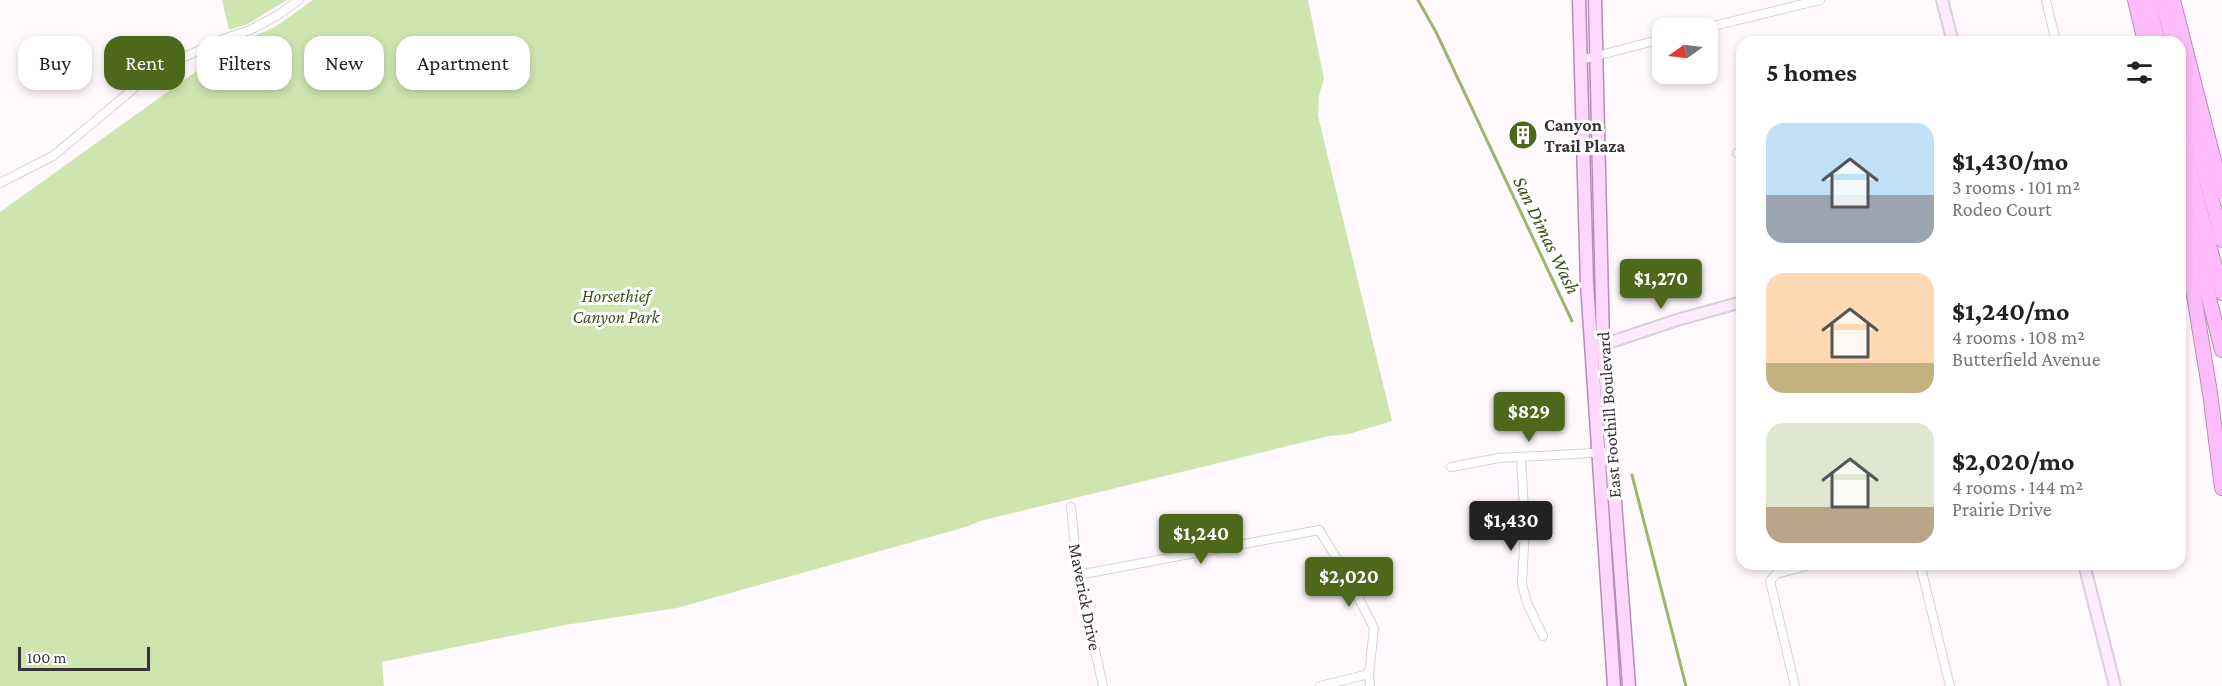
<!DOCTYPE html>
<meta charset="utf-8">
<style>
:root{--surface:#fff;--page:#f6f6f6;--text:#222;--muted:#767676;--accent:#4d681a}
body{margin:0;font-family:"Crimson Pro",serif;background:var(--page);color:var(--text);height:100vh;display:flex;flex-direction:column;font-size:22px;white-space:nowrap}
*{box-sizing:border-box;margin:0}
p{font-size:20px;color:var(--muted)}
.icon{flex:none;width:33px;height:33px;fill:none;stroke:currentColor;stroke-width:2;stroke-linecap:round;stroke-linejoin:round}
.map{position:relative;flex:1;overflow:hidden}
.details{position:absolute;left:1736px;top:36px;width:450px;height:534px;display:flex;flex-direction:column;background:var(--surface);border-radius:18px;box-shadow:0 3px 9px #0003}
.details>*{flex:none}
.hud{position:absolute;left:18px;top:36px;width:570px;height:54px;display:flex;gap:12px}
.needle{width:39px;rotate:256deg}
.tools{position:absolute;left:1652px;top:18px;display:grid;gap:12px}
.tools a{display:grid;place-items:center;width:66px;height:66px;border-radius:12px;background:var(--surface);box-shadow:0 3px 9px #0003;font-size:30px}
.scale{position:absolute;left:18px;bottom:15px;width:132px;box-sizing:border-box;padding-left:6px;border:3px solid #373336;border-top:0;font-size:16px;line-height:21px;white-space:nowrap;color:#373336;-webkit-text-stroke:4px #fff;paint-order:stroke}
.price{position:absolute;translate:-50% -51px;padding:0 14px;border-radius:6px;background:var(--accent);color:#fff;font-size:20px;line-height:39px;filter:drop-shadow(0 2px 3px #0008)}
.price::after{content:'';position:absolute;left:50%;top:36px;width:18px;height:14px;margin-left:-9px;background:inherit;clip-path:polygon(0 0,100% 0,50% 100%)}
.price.current{background:#222;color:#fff}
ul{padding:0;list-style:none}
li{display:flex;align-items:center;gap:18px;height:150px;padding:0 30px}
li span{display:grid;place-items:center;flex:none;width:168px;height:120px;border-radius:18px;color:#555}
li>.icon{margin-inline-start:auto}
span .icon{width:72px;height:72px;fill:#fffc;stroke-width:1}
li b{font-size:26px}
h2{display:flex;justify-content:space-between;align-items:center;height:72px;padding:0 30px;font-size:26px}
.chip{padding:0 21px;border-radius:18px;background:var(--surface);box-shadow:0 3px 9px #0003;font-size:21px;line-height:54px}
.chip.current{background:var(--accent);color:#fff}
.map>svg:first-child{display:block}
.green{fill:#cee5af}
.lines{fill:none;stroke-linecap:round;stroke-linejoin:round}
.stream{stroke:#99b86c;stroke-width:3}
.street-casing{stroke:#d9d0d8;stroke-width:10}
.secondary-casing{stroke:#d9d0d8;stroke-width:14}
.primary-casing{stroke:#b88cb6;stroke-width:15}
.highway-casing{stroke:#b88cb6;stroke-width:16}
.street{stroke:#fff;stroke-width:8}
.secondary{stroke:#feebfe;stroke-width:10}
.primary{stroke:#fed7fd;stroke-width:12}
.highway{stroke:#fdbcfb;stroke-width:14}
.highway-bridge-casing{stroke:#b88cb6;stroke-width:16;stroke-linecap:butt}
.highway-bridge{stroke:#fdbcfb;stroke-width:14}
.labels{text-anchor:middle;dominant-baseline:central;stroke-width:6;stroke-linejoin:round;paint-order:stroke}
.poi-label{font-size:18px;font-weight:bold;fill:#373336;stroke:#fff;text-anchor:start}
.park-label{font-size:18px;font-style:italic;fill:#3e521c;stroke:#fff}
.street-label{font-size:18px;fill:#373336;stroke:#fff}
.water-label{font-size:20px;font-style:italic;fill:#3b4f18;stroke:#fff}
</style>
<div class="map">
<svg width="2222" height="686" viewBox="0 0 2222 686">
<rect width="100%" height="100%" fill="#fff9fe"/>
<!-- green -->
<g class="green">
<path d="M222,0H287L248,24L229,30Z"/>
<path d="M313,0H1308L1324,79L1319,96L1318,116L1392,421L1349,434L1329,436L980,521L969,526L677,608L565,625L382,662L384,686H0V212L233,45L275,27Z"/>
</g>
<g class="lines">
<!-- stream -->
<g class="stream">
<path d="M1418,0L1436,32L1572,321"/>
<path d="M1632,475L1686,686"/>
</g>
<!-- street casing -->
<g class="street-casing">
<g id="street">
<path d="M2046,0L2056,42"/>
<path d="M1705,28L1820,0"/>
<path d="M1581,60L1662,39"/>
<path d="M1737,153H1742"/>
<path d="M0,183L53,156L138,85L176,61L223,39L250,30L278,15L299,0"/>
<path d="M1521,457L1525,527L1522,584L1527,603L1543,636"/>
<path d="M1451,467L1499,458L1610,452"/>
<path d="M1071,507L1078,575L1103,686"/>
<path d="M1920,564L1950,686"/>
<path d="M1078,575L1319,530L1344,570L1374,628L1369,674L1370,686"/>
<path d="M1320,686L1369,674"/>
<path d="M1795,686L1770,581L1776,574L1814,564"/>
</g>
</g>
<!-- secondary casing -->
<g class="secondary-casing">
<g id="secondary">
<path d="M1942,0L1953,42"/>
<path d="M1596,347L1677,320L1742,302"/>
<path d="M2084,564L2115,686"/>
</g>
</g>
<!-- primary casing -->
<g class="primary-casing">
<g id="primary">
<path d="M1579,0L1587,283L1614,686"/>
<path d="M1595,0L1603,344L1629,686"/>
</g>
</g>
<!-- highway casing -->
<g class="highway-casing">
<g id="highway">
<path d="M2135,0L2145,42"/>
<path d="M2148,0L2158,42"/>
<path d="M2162,0L2173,42"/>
<path d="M2173,0L2214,161"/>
<path d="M2180,69L2203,167"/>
<path d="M2180,129L2189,168"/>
<path d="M2214,208L2222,240"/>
<path d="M2187,211L2222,350"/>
<path d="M2200,211L2222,293"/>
<path d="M2192,230L2193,289L2210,393L2222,488"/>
</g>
</g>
<!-- street -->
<use href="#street" class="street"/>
<!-- secondary -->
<use href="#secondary" class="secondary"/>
<!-- primary -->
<use href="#primary" class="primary"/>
<!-- highway -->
<use href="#highway" class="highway"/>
<!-- highway-bridge casing -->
<g class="highway-bridge-casing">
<g id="highway-bridge">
<path d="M2214,161L2222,192"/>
<path d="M2203,167L2214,208"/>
<path d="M2189,168L2200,211"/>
<path d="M2180,180L2187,211"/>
</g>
</g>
<!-- highway-bridge -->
<use href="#highway-bridge" class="highway-bridge"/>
</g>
<!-- icons -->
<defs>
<g id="building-disc" transform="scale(1.5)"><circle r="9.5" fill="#4d681a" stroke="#fff"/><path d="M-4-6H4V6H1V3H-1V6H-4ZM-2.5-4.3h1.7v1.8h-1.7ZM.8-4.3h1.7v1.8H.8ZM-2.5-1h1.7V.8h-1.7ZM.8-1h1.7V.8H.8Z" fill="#fff"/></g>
</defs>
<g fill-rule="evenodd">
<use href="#building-disc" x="1523" y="135"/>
</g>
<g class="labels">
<!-- poi labels -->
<g class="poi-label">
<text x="1544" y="125">Canyon<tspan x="1544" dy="21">Trail Plaza</tspan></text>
</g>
<!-- park labels -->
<g class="park-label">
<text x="616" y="296">Horsethief<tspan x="616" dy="21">Canyon Park</tspan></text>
</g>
<!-- street labels -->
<g class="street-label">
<text transform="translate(1609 415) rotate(-94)">East Foothill Boulevard</text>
<text transform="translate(1085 597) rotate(79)">Maverick Drive</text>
</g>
<!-- water labels -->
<g class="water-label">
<text transform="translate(1547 235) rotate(64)">San Dimas Wash</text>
</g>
</g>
</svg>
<div class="tools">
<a><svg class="needle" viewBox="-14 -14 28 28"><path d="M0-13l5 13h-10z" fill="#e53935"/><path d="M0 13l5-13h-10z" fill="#767676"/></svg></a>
</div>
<div class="scale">100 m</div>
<b class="price" style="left:1661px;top:310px">$1,270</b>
<b class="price" style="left:1529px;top:443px">$829</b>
<b class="price current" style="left:1511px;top:552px">$1,430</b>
<b class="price" style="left:1201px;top:565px">$1,240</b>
<b class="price" style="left:1349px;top:608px">$2,020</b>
<div class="hud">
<a class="chip">Buy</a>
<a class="chip current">Rent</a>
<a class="chip">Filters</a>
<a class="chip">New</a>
<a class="chip">Apartment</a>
</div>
<section class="details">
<h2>5 homes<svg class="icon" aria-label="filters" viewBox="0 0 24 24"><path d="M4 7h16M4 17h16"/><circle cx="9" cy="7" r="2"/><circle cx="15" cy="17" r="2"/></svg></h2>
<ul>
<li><span style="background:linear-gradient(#bfe0f5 60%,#9aa5b1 0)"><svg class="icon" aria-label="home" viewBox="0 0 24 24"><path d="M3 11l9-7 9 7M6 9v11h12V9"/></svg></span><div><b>$1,430/mo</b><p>3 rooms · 101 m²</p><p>Rodeo Court</p></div></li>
<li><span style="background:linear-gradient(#ffd9b3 75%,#c2b280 0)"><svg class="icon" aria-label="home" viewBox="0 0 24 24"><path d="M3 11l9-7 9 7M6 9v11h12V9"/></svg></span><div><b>$1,240/mo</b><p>4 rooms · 108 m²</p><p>Butterfield Avenue</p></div></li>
<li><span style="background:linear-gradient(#dfe7d0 70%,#b9a48a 0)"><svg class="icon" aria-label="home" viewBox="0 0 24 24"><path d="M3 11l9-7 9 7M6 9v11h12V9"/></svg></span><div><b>$2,020/mo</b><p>4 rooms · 144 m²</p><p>Prairie Drive</p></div></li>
</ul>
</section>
</div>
